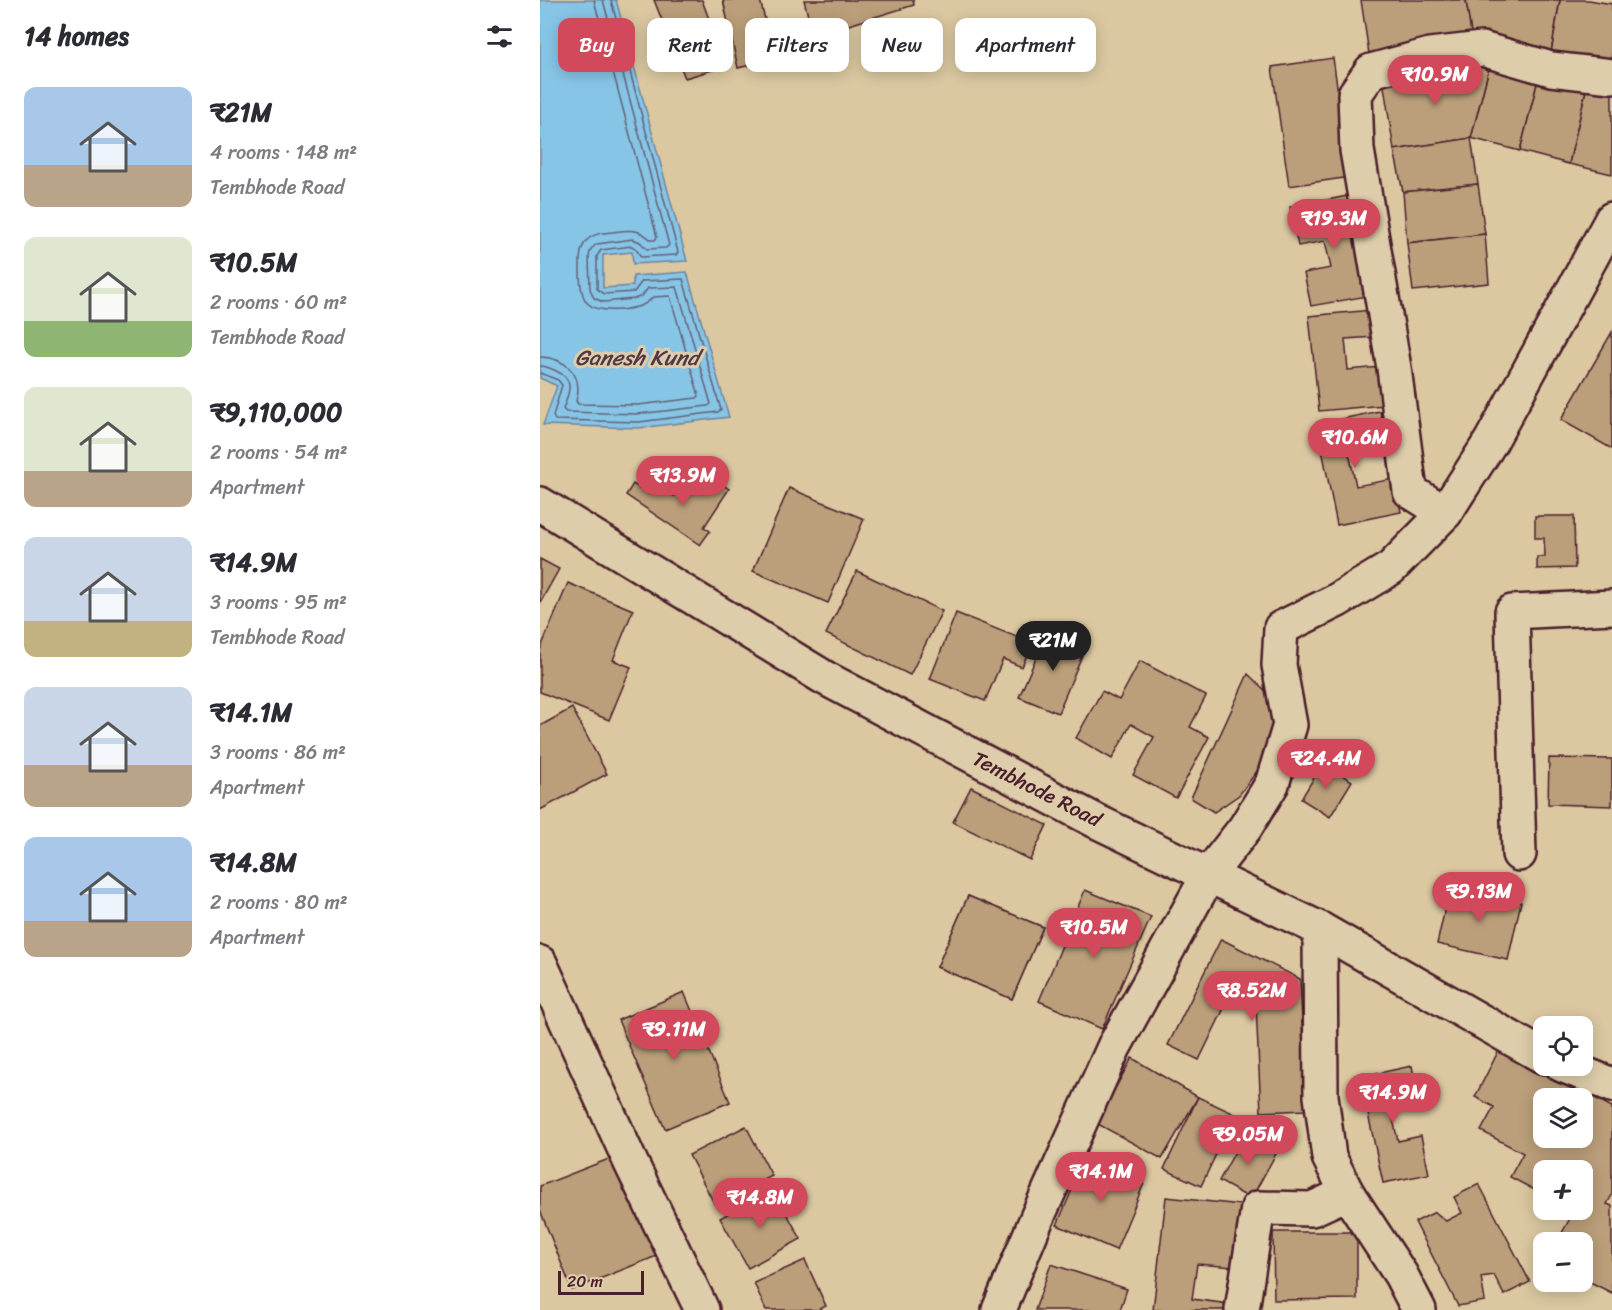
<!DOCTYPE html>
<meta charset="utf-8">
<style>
:root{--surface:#fff;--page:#f2f2f3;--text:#2b2b33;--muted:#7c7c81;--accent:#d1495b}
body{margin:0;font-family:Sriracha,sans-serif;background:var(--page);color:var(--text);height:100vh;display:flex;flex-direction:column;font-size:22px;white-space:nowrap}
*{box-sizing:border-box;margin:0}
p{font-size:20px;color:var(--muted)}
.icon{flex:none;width:33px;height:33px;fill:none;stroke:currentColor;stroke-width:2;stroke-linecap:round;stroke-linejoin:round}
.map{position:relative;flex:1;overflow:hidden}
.panel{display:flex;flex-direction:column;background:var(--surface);width:540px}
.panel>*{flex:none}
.banner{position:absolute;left:18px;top:18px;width:570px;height:54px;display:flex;gap:12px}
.buttons{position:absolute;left:993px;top:1016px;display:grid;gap:12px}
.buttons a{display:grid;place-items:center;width:60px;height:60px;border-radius:12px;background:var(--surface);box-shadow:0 3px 15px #0003;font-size:30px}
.scale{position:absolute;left:18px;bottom:15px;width:86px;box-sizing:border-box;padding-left:6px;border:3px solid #4a1f2b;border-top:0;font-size:16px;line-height:21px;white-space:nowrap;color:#4a1f2b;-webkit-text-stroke:4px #decdaa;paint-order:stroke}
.price{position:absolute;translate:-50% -51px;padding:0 14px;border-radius:21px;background:var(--accent);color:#fff;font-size:20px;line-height:39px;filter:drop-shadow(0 2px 3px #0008)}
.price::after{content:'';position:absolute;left:50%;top:36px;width:18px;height:14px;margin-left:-9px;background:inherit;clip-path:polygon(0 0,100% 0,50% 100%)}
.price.current{background:#222;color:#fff}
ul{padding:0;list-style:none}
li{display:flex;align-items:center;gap:18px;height:150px;padding:0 24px}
li span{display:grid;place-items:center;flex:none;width:168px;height:120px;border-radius:12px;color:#555}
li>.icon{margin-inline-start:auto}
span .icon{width:72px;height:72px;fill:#fffc;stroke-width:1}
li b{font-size:26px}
h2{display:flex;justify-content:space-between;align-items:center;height:72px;padding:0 24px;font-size:26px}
.pill{padding:0 21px;border-radius:12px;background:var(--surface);box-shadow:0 3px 15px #0003;font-size:21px;line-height:54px}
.pill.current{background:var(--accent);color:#fff}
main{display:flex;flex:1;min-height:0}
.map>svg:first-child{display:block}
.water{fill:#87c5e7;stroke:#6f839c;stroke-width:1.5}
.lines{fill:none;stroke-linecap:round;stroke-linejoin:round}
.shore{stroke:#626176;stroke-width:1.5}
.building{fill:#bb9f7a;stroke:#4a1f2b;stroke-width:1.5;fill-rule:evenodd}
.minor-casing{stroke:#4a1f2b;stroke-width:38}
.tertiary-casing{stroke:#4a1f2b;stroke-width:38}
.minor{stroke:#decdaa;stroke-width:33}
.tertiary{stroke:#decdaa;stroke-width:33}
.labels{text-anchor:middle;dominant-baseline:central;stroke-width:6;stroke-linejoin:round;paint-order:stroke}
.street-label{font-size:21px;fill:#4a1f2b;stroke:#decdaa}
.water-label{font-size:22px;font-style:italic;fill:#533847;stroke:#decdaa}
</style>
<main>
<section class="panel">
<h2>14 homes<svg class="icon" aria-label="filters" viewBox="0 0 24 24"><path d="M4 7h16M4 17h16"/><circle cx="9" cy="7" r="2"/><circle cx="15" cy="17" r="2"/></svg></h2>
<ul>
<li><span style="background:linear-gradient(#a9c7e8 65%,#b9a48a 0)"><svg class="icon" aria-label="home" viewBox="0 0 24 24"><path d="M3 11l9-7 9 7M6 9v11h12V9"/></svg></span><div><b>₹21M</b><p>4 rooms · 148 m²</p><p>Tembhode Road</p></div></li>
<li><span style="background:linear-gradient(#dfe7d0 70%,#8fb573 0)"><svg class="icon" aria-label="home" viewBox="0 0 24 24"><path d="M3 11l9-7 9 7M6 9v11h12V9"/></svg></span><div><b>₹10.5M</b><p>2 rooms · 60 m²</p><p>Tembhode Road</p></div></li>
<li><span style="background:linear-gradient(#dfe7d0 70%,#b9a48a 0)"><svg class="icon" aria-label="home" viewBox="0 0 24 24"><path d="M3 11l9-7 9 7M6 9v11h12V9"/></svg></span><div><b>₹9,110,000</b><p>2 rooms · 54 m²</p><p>Apartment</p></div></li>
<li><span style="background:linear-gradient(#c9d6e8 70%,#c2b280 0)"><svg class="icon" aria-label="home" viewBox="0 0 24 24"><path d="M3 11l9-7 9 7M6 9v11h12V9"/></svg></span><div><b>₹14.9M</b><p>3 rooms · 95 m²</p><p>Tembhode Road</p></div></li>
<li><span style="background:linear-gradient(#c9d6e8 65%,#b9a48a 0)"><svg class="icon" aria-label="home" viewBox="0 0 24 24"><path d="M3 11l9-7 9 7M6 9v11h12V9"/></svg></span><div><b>₹14.1M</b><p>3 rooms · 86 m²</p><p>Apartment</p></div></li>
<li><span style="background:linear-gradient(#a9c7e8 70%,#b9a48a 0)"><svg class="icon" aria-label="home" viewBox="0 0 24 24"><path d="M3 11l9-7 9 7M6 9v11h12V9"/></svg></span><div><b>₹14.8M</b><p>2 rooms · 80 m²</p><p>Apartment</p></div></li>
</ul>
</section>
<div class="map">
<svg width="1072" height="1310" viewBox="0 0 1072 1310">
<rect width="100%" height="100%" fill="#dbc8a1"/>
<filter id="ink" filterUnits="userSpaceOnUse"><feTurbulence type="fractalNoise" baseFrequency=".0167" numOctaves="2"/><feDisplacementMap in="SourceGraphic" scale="12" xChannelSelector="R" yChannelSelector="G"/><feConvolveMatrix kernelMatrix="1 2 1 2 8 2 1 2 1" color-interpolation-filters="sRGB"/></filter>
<g filter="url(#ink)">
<!-- water -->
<path class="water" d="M0,0H76L147,261L93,264L92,252L63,255V288L93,286V276L147,272L189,417L99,428L3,425L17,386L0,378Z"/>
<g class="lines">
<!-- shore -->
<g class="shore">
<path d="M0,357C26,358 44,375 36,401L38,404L98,405L157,398L159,396L130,296L113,297C103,308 94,308 80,310C47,312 40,303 40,271C40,260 39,249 47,240C54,233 63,233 73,232C88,230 99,228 111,240H115L117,237L54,0"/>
<path d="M0,366C7,366 12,369 18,372C36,380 28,395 23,409L26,412L98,414L168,406L171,404L137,287L108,288L102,296L94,299L63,302L54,298L50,289L49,256L51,249L57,244L93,239L100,242L107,249L126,248L129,245L63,0"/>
<path d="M0,373L18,380L22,385L13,416L15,420L99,422L178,412L181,410L143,279L102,281L94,292L64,294L57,289V256L61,250L92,246L96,249L101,257L136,255L138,252L71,0"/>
</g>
</g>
<!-- building -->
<g class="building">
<path d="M114,0H162L186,66L145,78Z"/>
<path d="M183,0H220L235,59L198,68Z"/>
<path d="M264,0H373L374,5L273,36Z"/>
<path d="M821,0H926L932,39L829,54Z"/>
<path d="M926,0H1020L1011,53L932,39Z"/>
<path d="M1020,0H1049L1072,4V63L1011,53Z"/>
<path d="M793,58L810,177L749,186L732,67Z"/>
<path d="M950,64L999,76L980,151L931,138Z"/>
<path d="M950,64L931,138L854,150L843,80Z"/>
<path d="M999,76L1047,86L1029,164L980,151Z"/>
<path d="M1047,86L1072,92V174L1029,164Z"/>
<path d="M931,138L938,184L863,192L854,150Z"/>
<path d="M938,184L945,234L867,243L863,192Z"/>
<path d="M813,195L833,295L771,306L764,273L791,268L785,241L758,246L750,207Z"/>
<path d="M945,234L949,283L873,291L867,243Z"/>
<path d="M832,310L835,337L805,339L808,370L840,367L844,405L779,411L769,316Z"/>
<path d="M1072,332V449L1021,420Z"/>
<path d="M840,411L846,441L808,448L816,486L854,479L861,512L797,525L777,424Z"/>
<path d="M173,478L189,489L164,527L170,531L160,545L86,495L93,484L109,494L115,484L134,496L144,481L163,493Z"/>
<path d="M249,488L324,519L288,603L213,571Z"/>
<path d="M995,516H1034L1035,568L997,569V557H1005L1004,538H995Z"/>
<path d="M0,559L19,569L0,603Z"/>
<path d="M317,571L402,611L370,675L286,634Z"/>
<path d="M28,583L93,610L73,660L91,667L69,720L0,692V650Z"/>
<path d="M416,613L492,643L482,667L463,659L445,701L390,679Z"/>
<path d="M508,630L546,646L518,713L479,697Z"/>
<path d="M600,661L666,696L650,727L669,737L636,798L593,775L614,737L591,724L572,759L536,738L562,691L579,700Z"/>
<path d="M708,674L732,697L736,743L727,758L699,795L674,812L651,798Z"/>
<path d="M32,708L67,774L0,810V726Z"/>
<path d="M1009,758L1072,759V806L1008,804Z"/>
<path d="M783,763L812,781L790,817L761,799Z"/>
<path d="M431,787L507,825L490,860L413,822Z"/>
<path d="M910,886L981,902L968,960L897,944Z"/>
<path d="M545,890L611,917L562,1029L499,1001Z"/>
<path d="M428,896L503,927L472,999L397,967Z"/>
<path d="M428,896L503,927L472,999L397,967Z"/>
<path d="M681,939L760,979L766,1110L721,1112L716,1006L691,994L659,1060L628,1045Z"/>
<path d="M144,992L190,1102L125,1129L78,1020Z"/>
<path d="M960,1048L1072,1107V1195L1067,1204L1072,1206V1293L1042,1278V1269L1045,1264L1042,1263V1242H1017L1034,1211L1031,1209H1042V1170H1004V1195L970,1177L983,1153L941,1131L954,1107L935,1097ZM1004,1098H1042V1137H1004Z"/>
<path d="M592,1058L658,1097L622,1159L556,1123Z"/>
<path d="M872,1066L879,1101L850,1106L858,1141L881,1136L889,1174L843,1183L820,1077Z"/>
<path d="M658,1097L695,1114L661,1186L624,1169Z"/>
<path d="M206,1126L232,1176L175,1205L149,1155Z"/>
<path d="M705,1133L738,1150L711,1199L679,1181Z"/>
<path d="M79,1155L119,1255L32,1290L0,1210V1186Z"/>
<path d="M546,1157L605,1181L576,1250L517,1225Z"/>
<path d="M939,1184L990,1282L964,1295L954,1275L941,1277L945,1301L918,1306L875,1222L895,1212L906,1221L922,1213L914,1197Z"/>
<path d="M233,1189L261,1239L208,1268L180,1218Z"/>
<path d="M626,1197L701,1205L694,1267L657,1264L652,1299L689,1304V1310H613Z"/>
<path d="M733,1232H817V1299L734,1300Z"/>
<path d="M265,1260L286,1306L278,1310H226L214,1283Z"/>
<path d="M511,1264L587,1289L580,1310H495Z"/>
</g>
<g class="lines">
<!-- minor casing -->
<g class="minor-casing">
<g id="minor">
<path d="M905,513L870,491L854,368L817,150L815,94L831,71L890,55L942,49L1011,69L1072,76"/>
<path d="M979,854L972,612L1072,607"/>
<path d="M780,929L781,1096L789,1157L807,1193L861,1275L879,1310"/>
<path d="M0,963L90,1161L162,1310"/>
<path d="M459,1310L497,1218L574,1047L669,874L705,828L732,784L750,725L739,665L741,628L796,601L851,568L905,513L951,441L1072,219"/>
<path d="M702,1310L718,1208L772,1209L807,1193"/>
</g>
</g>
<!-- tertiary casing -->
<g class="tertiary-casing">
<g id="tertiary">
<path d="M0,504L285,678L556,821L780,929L1004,1057"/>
<path d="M1022,1065L1072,1085"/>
</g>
</g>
<!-- minor -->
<use href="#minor" class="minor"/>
<!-- tertiary -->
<use href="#tertiary" class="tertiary"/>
</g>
</g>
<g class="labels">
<!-- street labels -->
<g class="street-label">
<text transform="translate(497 789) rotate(27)">Tembhode Road</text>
</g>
<!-- water labels -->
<g class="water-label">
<text x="97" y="357">Ganesh Kund</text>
</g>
</g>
</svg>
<div class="buttons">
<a><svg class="icon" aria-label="locate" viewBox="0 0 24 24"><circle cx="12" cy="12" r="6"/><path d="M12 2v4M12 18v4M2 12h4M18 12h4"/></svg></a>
<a><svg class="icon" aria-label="layers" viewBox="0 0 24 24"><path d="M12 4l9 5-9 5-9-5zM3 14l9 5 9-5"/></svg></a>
<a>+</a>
<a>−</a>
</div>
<div class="scale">20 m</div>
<b class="price" style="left:895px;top:106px">₹10.9M</b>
<b class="price" style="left:794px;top:250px">₹19.3M</b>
<b class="price" style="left:815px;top:469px">₹10.6M</b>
<b class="price" style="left:143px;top:507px">₹13.9M</b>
<b class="price current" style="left:513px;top:672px">₹21M</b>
<b class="price" style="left:786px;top:790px">₹24.4M</b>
<b class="price" style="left:939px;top:923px">₹9.13M</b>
<b class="price" style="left:554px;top:959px">₹10.5M</b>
<b class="price" style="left:712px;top:1022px">₹8.52M</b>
<b class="price" style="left:134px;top:1061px">₹9.11M</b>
<b class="price" style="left:853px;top:1124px">₹14.9M</b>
<b class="price" style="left:708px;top:1166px">₹9.05M</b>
<b class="price" style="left:561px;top:1203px">₹14.1M</b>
<b class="price" style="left:220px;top:1229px">₹14.8M</b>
<div class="banner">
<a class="pill current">Buy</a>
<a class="pill">Rent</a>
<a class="pill">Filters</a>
<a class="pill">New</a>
<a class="pill">Apartment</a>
</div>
</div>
</main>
